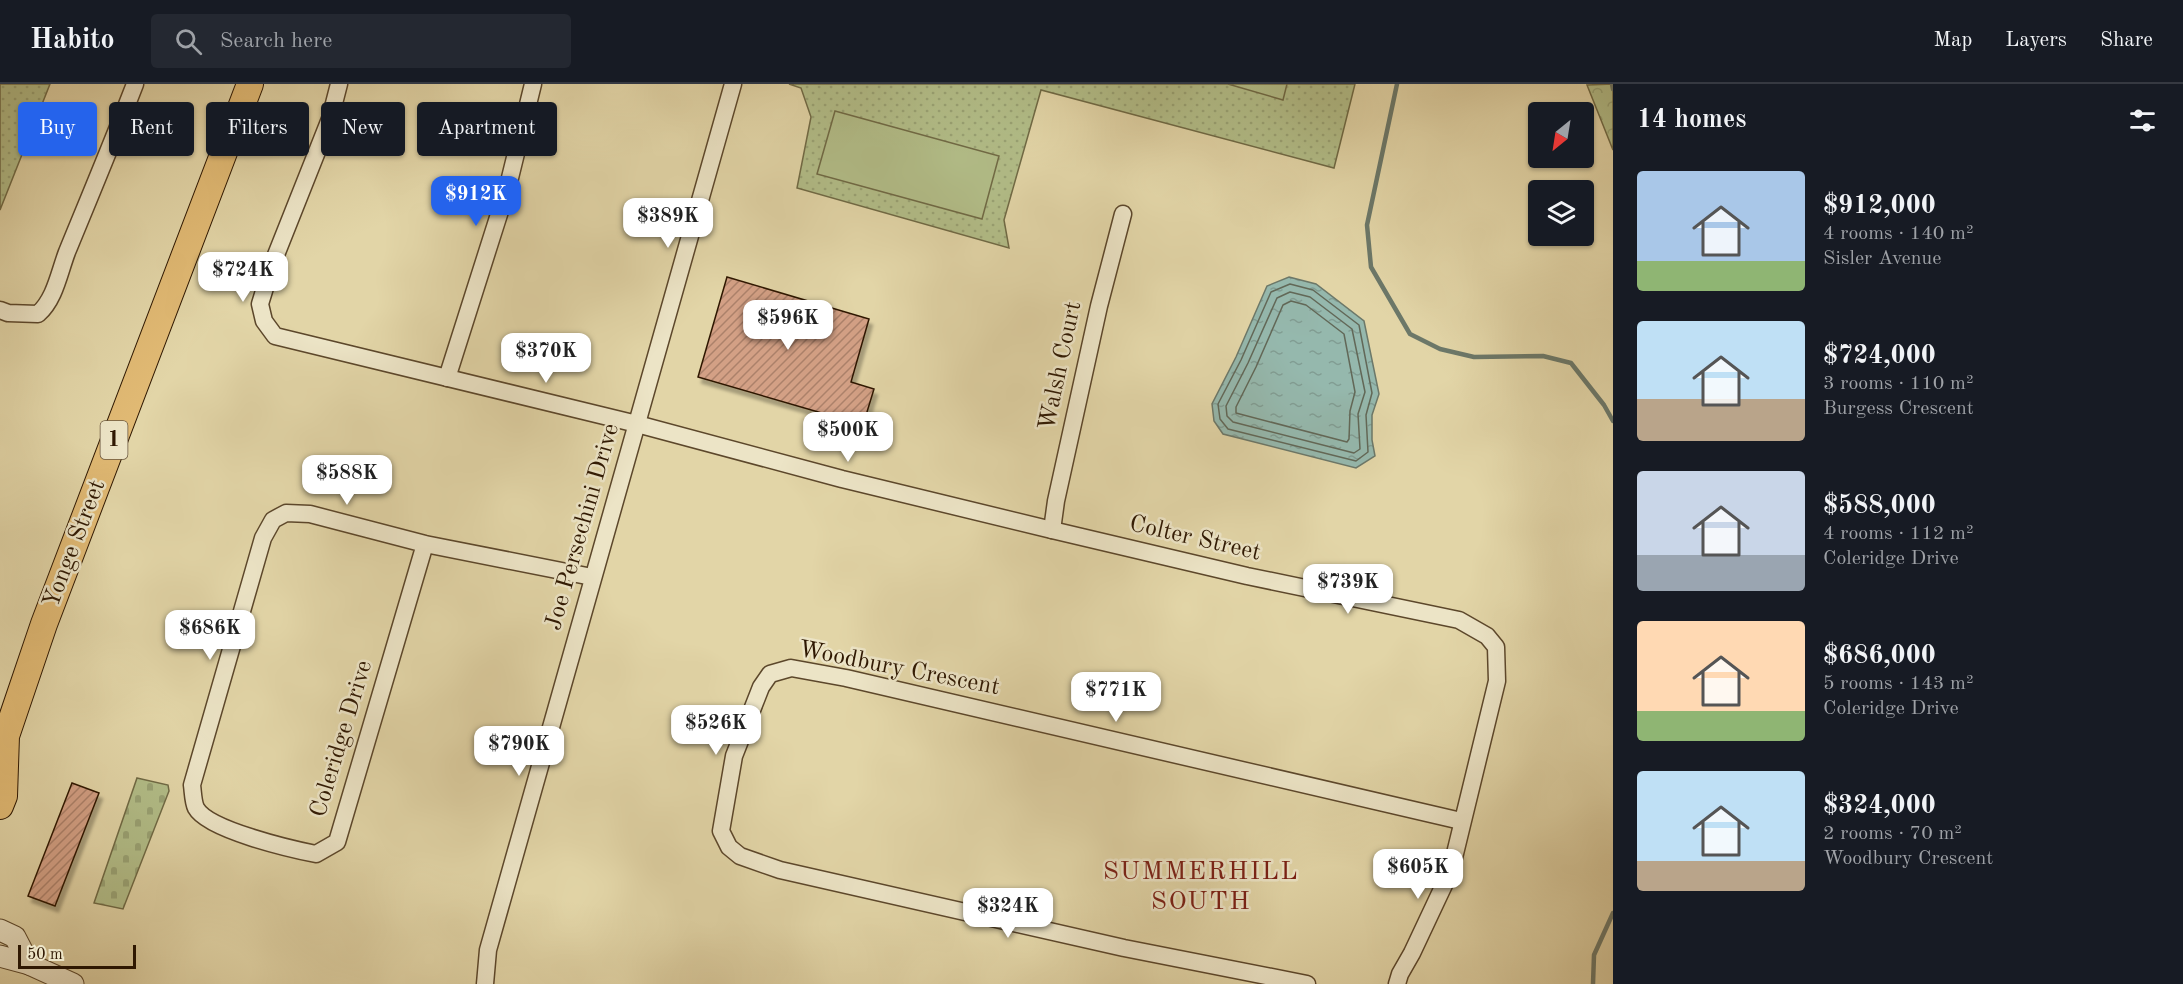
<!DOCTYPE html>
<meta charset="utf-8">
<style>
:root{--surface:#171b24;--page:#242831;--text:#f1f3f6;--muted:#9ea1a6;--line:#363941;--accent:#2563eb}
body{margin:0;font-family:"Old Standard TT",serif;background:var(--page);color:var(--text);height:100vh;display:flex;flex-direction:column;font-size:22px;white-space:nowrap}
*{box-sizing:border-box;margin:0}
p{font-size:20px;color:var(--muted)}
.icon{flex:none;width:33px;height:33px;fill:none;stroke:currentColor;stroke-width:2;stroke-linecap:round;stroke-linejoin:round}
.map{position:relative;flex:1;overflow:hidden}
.drawer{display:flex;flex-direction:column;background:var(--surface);width:570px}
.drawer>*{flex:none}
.hud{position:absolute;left:18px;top:18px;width:570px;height:54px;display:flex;gap:12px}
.needle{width:39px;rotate:210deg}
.tools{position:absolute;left:1528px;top:18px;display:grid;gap:12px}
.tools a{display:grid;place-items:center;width:66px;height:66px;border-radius:6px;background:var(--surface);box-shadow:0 2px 4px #0004;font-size:30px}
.scale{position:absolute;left:18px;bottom:15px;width:118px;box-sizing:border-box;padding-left:6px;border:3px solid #2f1802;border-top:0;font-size:16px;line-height:21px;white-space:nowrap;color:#2f1802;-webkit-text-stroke:4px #ece4c6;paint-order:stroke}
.price{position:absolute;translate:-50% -51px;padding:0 14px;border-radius:12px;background:#fff;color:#222;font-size:20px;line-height:39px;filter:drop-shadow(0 2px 3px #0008)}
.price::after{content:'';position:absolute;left:50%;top:36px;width:18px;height:14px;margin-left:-9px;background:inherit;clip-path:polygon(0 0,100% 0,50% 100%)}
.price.current{background:var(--accent);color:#fff}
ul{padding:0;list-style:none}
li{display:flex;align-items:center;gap:18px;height:150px;padding:0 24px}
li span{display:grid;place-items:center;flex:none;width:168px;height:120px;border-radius:6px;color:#555}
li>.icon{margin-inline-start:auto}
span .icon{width:72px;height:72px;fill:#fffc;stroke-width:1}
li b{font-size:26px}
h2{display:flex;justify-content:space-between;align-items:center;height:72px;padding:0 24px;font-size:26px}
.tag{padding:0 21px;border-radius:6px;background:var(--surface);box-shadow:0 2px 4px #0004;font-size:21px;line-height:54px}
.tag.current{background:var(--accent);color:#fff}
header{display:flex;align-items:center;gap:36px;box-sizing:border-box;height:84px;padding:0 30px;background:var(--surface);border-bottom:2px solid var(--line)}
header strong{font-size:28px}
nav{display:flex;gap:33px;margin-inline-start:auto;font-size:21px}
.search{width:420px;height:54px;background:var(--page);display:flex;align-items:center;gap:15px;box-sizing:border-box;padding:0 21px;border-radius:6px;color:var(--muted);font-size:22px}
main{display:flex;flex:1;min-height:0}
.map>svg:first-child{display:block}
.grass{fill:url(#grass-dots);stroke:#706a45;stroke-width:1.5}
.forest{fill:url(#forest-crowns);stroke:#706a45;stroke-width:1.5}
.cemetery{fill:url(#cemetery-stones);stroke:#706a45;stroke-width:1.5}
.pitch{fill:#b2bd88;stroke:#706a45;stroke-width:1.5}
.water{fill:url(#water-ripples);stroke:#6c7869;stroke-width:1.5}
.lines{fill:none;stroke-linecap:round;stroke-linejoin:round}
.shore{stroke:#626858;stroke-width:1.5}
.stream{stroke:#6c7869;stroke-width:4.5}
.building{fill:url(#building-hatch);stroke:#2f1802;stroke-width:1.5;filter:url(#shadow)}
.minor-casing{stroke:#5c472b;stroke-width:19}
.tertiary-casing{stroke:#5c472b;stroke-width:23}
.primary-casing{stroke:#2f1802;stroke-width:28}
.minor{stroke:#ece4c6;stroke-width:16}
.tertiary{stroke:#ece4c6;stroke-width:21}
.primary{stroke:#e1ba74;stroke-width:26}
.labels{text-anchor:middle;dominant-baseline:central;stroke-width:5;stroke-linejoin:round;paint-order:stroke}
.shield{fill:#ece4c6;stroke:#68553d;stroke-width:1.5}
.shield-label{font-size:22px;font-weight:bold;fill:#2f1802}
.street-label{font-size:24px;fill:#2f1802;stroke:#ece4c6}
.neighbourhood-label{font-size:26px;letter-spacing:1.5px;fill:#7a1f14;stroke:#ece4c6}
</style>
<header>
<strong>Habito</strong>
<div class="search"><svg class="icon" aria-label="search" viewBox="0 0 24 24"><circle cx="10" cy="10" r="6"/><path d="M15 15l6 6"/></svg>Search here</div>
<nav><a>Map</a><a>Layers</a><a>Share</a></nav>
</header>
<main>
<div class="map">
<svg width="1613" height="900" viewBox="0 0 1613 900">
<defs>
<pattern id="grass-dots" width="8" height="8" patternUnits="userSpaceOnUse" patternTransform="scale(1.5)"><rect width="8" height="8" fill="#b2bd88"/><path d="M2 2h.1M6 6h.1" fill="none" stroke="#99a274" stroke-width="1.8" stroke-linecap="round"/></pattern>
<pattern id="forest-crowns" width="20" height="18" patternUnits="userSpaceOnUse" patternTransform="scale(1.5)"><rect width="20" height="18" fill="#b2bd88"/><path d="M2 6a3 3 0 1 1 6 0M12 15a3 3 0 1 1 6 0" fill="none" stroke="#99a274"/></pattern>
<pattern id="cemetery-stones" width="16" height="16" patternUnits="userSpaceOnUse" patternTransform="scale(1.5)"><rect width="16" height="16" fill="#b2bd88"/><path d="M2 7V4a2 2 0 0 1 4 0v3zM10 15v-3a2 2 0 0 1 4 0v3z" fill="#99a274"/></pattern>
<pattern id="water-ripples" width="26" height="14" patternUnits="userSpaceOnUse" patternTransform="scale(1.5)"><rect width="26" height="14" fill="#95b8ad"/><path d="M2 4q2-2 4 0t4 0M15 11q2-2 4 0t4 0" fill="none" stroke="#819d93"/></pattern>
<pattern id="building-hatch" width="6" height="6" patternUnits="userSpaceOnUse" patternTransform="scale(1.5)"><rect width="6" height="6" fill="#d3a085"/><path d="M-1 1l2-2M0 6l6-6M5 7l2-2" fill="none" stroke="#ac816b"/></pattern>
<filter id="shadow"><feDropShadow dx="3.5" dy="6" stdDeviation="1.5" flood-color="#0004"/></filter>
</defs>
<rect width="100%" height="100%" fill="#e2d5a7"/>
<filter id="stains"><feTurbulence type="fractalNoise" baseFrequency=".00333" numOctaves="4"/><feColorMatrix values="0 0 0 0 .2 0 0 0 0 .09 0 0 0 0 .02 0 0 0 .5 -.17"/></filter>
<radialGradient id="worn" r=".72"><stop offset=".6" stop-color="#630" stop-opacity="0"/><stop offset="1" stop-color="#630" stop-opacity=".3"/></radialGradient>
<!-- grass -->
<g class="grass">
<path d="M0,0H50L0,126Z"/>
<path d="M789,0H1355L1334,84L1041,6L1004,136L1009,164L797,104L811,33L801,4Z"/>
</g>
<!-- forest -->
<path class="forest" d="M1613,0V66L1587,1Z"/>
<!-- cemetery -->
<path class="cemetery" d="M137,694L168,701L169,707L123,825L94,819Z"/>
<!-- pitch -->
<g class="pitch">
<path d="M1228,0H1287L1283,16Z"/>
<path d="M835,27L999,72L982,135L817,90Z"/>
</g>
<!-- water -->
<path class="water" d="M1289,193L1316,200L1364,237L1379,310L1372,331V356L1375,372L1356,384L1223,350L1214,337L1212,320L1236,273L1267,202Z"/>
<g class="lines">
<!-- shore -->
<g class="shore">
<path d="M1290,200L1313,206L1359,241L1372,309L1366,331L1368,368L1356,377L1228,345L1220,335L1218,320L1241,276L1271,208Z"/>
<path d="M1290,208L1310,213L1352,245L1365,308L1358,330L1360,365L1354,369L1233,338L1227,332L1226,322L1248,279L1277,214Z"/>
<path d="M1291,217L1306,221L1344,250L1355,308L1350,327L1349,355L1347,358L1236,329V323L1256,283L1283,221Z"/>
</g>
<!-- stream -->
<g class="stream">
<path d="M1397,0L1367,141L1371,183L1410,250L1440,265L1474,273L1543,272L1571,279L1604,321L1613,337"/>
<path d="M1612,0L1613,5"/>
<path d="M1593,900L1594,871L1613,829"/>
</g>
</g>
<!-- building -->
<g class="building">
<path d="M727,193L869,235L851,298L874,305L863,341L698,293Z"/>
<path d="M72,699L99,709L55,822L28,812Z"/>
</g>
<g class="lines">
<!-- minor casing -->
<g class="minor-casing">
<g id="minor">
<path d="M339,0L330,35L272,181L260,220L264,237L275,252L637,340L842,395L1052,446L1247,492L1459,536L1487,552L1496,563L1497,597L1451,786L1412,869L1400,890L1397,900"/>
<path d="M0,226L8,229L38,230C55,215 59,189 67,168C90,112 113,57 135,0"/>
<path d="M447,294L508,102L533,0"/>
<path d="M1052,446L1056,417L1099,222L1123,130"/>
<path d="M425,460L337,758L316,770C291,765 208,746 196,724C193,718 193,708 192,701L263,454L273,436L286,429L310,430L425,460L592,493"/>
<path d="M485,900L488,866L733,0"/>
<path d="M1307,900L1124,864L780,786L740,772L729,763L721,747L734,672L761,603L770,590L791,584L846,594L1461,737"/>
</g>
</g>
<!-- tertiary casing -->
<g class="tertiary-casing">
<g id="tertiary">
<path d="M0,846L15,853L29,880"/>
<path d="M0,872L29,880L73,900"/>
</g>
</g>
<!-- primary casing -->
<g class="primary-casing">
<path id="primary" d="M0,722L4,712L6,652L44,540L250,0"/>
</g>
<!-- minor -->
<use href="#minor" class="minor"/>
<!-- tertiary -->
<use href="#tertiary" class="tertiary"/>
<!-- primary -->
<use href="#primary" class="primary"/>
</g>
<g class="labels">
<!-- shield labels -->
<rect class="shield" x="100.5" y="337" width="27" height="38" rx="4.5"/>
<g class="shield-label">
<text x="114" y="356">1</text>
</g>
<!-- street labels -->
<g class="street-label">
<text transform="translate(1061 282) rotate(-78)">Walsh Court</text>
<text transform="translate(583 443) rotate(-74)">Joe Persechini Drive</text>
<text transform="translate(1195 455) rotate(13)">Colter Street</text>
<text transform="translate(75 460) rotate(-69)">Yonge Street</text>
<text transform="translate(899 585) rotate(11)">Woodbury Crescent</text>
<text transform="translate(342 655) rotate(-73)">Coleridge Drive</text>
</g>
<!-- neighbourhood labels -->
<g class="neighbourhood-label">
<text x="1201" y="788">SUMMERHILL<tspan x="1201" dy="30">SOUTH</tspan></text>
</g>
</g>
<rect width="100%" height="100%" filter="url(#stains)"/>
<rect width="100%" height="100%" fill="url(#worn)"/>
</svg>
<div class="tools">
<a><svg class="needle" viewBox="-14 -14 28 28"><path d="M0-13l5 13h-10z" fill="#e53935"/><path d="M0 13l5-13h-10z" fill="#9ea1a6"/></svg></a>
<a><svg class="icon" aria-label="layers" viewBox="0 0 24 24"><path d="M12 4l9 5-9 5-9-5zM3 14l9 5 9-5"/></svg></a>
</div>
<div class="scale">50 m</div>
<b class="price current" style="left:476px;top:143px">$912K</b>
<b class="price" style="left:668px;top:165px">$389K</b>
<b class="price" style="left:243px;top:219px">$724K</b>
<b class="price" style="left:788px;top:267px">$596K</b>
<b class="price" style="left:546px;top:300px">$370K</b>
<b class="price" style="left:848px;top:379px">$500K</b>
<b class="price" style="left:347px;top:422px">$588K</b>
<b class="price" style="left:1348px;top:531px">$739K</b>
<b class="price" style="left:210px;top:577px">$686K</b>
<b class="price" style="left:1116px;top:639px">$771K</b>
<b class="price" style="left:716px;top:672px">$526K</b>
<b class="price" style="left:519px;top:693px">$790K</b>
<b class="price" style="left:1418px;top:816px">$605K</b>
<b class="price" style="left:1008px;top:855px">$324K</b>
<div class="hud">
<a class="tag current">Buy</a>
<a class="tag">Rent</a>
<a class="tag">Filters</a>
<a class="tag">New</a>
<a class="tag">Apartment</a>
</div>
</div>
<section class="drawer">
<h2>14 homes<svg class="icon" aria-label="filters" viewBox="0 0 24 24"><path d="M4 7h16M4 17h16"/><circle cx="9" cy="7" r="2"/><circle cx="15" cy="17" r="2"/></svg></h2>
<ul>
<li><span style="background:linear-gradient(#a9c7e8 75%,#8fb573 0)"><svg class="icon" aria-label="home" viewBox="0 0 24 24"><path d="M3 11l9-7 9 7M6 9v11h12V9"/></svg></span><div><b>$912,000</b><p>4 rooms · 140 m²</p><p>Sisler Avenue</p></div></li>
<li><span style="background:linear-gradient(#bfe0f5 65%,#b9a48a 0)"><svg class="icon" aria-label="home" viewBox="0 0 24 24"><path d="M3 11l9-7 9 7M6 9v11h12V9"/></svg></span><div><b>$724,000</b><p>3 rooms · 110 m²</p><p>Burgess Crescent</p></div></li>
<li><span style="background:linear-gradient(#c9d6e8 70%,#9aa5b1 0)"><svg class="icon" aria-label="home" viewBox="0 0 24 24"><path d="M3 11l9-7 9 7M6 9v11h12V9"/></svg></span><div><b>$588,000</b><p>4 rooms · 112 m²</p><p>Coleridge Drive</p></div></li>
<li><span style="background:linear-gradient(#ffd9b3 75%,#8fb573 0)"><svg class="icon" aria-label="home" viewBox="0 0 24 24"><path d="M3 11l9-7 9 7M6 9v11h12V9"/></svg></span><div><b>$686,000</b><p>5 rooms · 143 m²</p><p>Coleridge Drive</p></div></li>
<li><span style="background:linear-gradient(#bfe0f5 75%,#b9a48a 0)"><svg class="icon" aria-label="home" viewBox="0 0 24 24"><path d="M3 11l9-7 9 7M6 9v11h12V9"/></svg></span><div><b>$324,000</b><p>2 rooms · 70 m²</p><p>Woodbury Crescent</p></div></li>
</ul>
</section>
</main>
